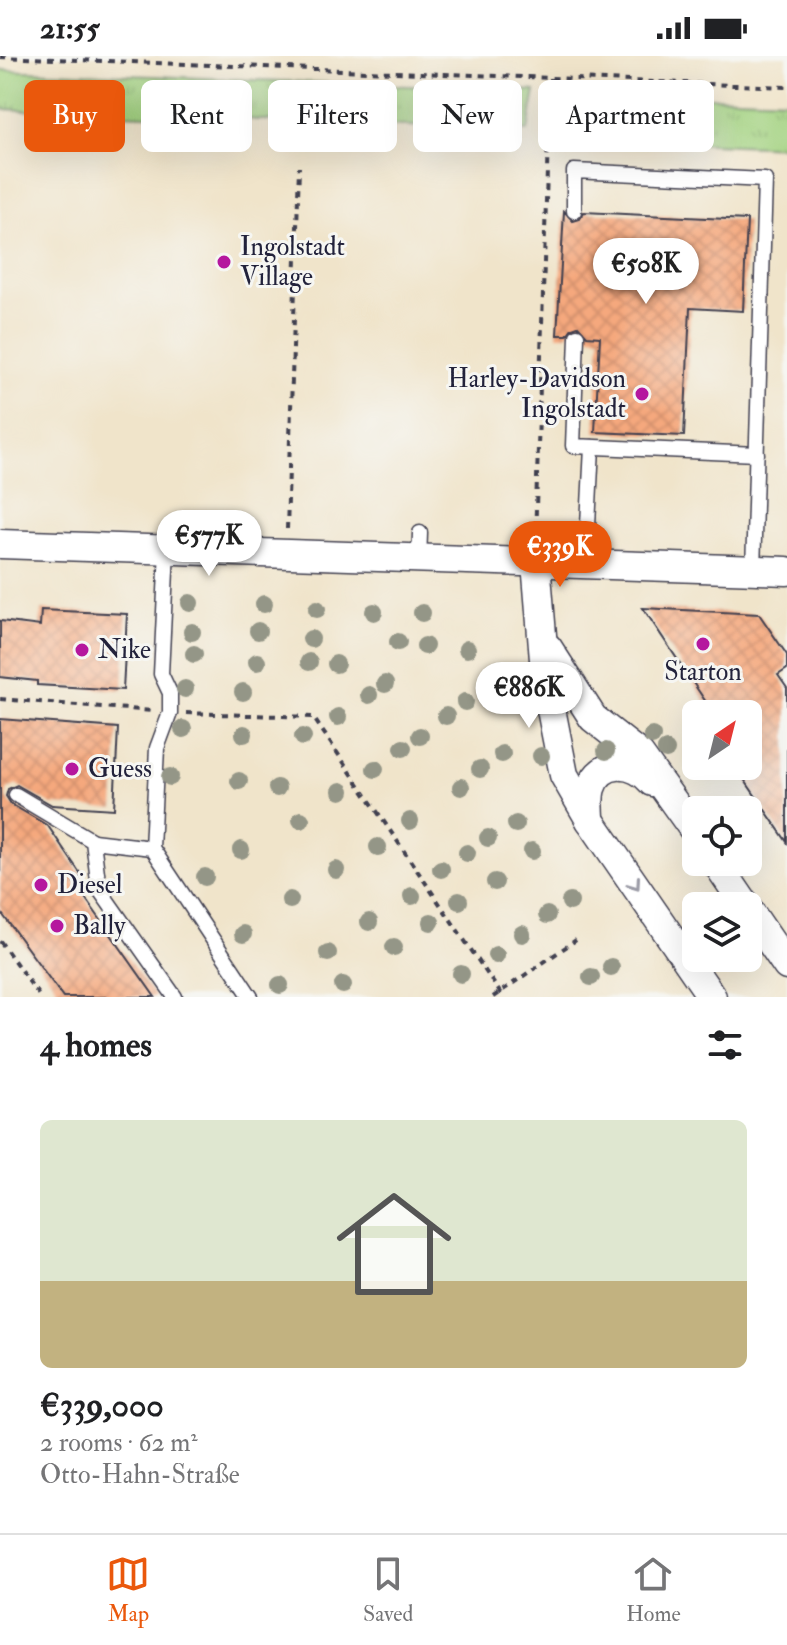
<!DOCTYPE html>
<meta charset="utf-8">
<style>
:root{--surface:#fff;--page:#f2f2f2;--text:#202124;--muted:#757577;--line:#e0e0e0;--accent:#ea580c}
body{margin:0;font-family:"IM FELL Double Pica",serif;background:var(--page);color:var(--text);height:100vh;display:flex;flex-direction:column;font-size:30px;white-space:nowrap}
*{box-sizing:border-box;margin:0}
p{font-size:26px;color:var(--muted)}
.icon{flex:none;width:44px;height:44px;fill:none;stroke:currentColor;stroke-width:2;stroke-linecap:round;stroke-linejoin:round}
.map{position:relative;height:941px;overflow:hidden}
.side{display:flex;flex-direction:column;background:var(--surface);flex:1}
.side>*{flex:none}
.guide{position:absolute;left:24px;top:24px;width:740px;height:72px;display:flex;gap:16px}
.needle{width:52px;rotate:35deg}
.fabs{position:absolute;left:682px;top:644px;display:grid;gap:16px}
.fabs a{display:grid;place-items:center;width:80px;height:80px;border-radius:12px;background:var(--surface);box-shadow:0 8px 32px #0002;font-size:40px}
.price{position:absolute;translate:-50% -68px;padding:0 18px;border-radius:28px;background:#fff;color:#222;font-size:26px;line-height:52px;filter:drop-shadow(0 2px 4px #0008)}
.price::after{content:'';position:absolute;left:50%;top:48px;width:24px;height:18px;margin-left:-12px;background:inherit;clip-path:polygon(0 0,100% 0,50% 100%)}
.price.active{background:var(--accent);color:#fff}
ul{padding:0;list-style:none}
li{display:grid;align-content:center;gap:16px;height:424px;padding:0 40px}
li+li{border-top:2px solid var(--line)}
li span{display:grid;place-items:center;height:248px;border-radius:12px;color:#555}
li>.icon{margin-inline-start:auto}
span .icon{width:144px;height:144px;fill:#fffc;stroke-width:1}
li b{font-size:34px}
h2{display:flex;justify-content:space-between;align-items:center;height:96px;padding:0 40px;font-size:34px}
.pill{padding:0 28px;border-radius:12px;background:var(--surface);box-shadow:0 8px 32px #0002;font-size:28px;line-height:72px}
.pill.active{background:var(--accent);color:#fff}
.status{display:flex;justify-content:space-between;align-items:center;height:56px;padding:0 40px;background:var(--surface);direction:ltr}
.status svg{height:22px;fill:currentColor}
.tab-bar{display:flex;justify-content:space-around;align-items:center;height:112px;border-top:2px solid var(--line);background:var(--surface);font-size:22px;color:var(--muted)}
.tab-bar a{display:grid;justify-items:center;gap:4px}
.tab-bar .active{color:var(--accent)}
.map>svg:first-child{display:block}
.grass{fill:url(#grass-tufts);stroke:#627a5e;stroke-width:2}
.building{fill:url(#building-cross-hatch)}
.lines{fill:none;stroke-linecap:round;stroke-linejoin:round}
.service-casing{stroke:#413f50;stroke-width:17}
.minor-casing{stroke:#413f50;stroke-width:31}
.path{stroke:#413f50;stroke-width:4;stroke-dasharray:6 6;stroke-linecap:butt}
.service{stroke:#fff;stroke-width:14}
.minor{stroke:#fff;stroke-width:28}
.tree{fill:#949687}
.oneway{stroke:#9c9ca7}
.poi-dot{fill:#b5179e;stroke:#f6f6f2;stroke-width:3}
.labels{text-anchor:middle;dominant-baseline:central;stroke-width:6;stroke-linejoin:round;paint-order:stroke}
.poi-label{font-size:26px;fill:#22223b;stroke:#f6f6f2;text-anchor:start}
</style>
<div class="status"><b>21:55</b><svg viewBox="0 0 49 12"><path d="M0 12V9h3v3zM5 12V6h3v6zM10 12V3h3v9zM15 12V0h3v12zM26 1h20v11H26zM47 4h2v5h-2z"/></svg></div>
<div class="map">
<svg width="787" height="941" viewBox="0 0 787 941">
<defs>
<pattern id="grass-tufts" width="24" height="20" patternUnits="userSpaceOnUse" patternTransform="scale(2)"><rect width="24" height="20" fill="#a3d280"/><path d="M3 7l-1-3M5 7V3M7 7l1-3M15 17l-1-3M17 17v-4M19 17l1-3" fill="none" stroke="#8cb470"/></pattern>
<pattern id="building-cross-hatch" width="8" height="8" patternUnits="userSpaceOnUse" patternTransform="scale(2)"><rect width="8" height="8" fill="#f5a87d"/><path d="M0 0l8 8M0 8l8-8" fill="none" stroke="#d2906d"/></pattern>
</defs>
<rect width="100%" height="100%" fill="#f6f6f2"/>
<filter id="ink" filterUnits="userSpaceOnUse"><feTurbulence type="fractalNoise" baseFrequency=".0125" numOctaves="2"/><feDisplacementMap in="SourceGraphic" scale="16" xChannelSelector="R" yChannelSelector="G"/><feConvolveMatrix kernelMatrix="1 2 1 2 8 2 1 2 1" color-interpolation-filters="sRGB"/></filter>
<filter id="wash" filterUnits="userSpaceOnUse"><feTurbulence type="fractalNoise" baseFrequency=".006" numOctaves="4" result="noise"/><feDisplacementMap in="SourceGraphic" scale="32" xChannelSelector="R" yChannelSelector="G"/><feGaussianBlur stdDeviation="1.8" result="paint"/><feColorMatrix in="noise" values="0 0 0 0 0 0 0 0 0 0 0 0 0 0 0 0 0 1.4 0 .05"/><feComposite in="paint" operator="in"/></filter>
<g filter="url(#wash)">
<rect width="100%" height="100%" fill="#f0e4ca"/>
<!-- grass -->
<g class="grass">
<path d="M0,14L535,35L528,75L0,53Z"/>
<path d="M564,35L787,44V91L562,82Z"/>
</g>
<g id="blocks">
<!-- building -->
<g class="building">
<path d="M564,155L573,165L580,163L584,156L747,164L743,255L690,252L684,380L595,376L600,281L587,280L578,270L572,272L567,279H557Z"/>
<path d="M643,552L759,558L787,599V613L778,619L787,632V786L735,710H748V658H714Z"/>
<path d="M41,554L127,558L123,634L37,629V625L0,621V565L40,570Z"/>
<path d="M0,663L118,672L114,753L52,749L17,729L8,733L6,740L11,748L48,770L82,820L74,826L155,941H63L0,855Z"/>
</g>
</g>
</g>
<g filter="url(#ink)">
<use href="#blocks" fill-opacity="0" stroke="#413f50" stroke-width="2"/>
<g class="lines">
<!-- service casing -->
<g class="service-casing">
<g id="service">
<path d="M574,155V115L765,124L753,514"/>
<path d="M577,280L573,390L757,398"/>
<path d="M167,494L161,618L170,637V657L157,692L152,792L251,941"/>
<path d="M419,504L420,477"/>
<path d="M586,508L592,391"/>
<path d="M16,739L93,785L99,833L175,941"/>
<path d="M93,785L152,792"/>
</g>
</g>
<!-- minor casing -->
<g class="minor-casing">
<g id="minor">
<path d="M0,488L787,515"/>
<path d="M536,506L546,628L564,719L590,764L712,941"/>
<path d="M548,592L593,662L640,699L696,777"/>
<path d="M590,764C590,754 588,742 591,732C601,702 635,705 652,726"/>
<path d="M716,806L746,850"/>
<path d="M748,853L787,910"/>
</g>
</g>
<!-- path -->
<g class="path">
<path d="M0,1L787,31"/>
<path d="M287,473L299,111"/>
<path d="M535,483L550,22"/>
<path d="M0,643L153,655"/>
<path d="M186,657L313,661L503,941"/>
<path d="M0,885L40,941"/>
<path d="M493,941L576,884"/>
</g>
<!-- service -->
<use href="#service" class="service"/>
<!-- minor -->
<use href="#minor" class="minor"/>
</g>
<!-- trees -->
<g class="tree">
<circle cx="190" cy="547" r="9"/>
<circle cx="264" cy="548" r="9"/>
<circle cx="317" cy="553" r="9"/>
<circle cx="374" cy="556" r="9"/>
<circle cx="422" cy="557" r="9"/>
<circle cx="258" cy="575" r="9"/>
<circle cx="192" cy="576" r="9"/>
<circle cx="311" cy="583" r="9"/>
<circle cx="398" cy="586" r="9"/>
<circle cx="425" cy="590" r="9"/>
<circle cx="467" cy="593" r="9"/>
<circle cx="194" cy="598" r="9"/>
<circle cx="257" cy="606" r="9"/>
<circle cx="309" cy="606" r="9"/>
<circle cx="336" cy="608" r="9"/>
<circle cx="385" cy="628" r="9"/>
<circle cx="488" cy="628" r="9"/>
<circle cx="185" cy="633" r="9"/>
<circle cx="243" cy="636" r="9"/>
<circle cx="369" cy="639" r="9"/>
<circle cx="465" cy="646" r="9"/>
<circle cx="530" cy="651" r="9"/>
<circle cx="446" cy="660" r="9"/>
<circle cx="338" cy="661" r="9"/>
<circle cx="183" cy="673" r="9"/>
<circle cx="244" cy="678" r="9"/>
<circle cx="420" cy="680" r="9"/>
<circle cx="652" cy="680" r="9"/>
<circle cx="303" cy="681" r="9"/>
<circle cx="403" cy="692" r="9"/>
<circle cx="666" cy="694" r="9"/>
<circle cx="606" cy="695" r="9"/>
<circle cx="502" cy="698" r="9"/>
<circle cx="541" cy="700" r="9"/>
<circle cx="375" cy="713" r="9"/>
<circle cx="480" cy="713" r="9"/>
<circle cx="170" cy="721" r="9"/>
<circle cx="239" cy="725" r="9"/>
<circle cx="461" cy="731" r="9"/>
<circle cx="277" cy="732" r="9"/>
<circle cx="341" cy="735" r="9"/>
<circle cx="301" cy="764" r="9"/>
<circle cx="410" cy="765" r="9"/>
<circle cx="516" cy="768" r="9"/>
<circle cx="488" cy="782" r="9"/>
<circle cx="378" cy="791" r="9"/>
<circle cx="241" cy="794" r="9"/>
<circle cx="532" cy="795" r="9"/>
<circle cx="467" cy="797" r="9"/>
<circle cx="441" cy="813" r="9"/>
<circle cx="336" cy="814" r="9"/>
<circle cx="205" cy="821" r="9"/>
<circle cx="495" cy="826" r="9"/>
<circle cx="412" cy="840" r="9"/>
<circle cx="290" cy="844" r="9"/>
<circle cx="459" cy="845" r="9"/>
<circle cx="570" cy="846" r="9"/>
<circle cx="547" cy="859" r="9"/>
<circle cx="369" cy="866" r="9"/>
<circle cx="431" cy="866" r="9"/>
<circle cx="243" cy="878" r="9"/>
<circle cx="522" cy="878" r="9"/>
<circle cx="394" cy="891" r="9"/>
<circle cx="328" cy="897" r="9"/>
<circle cx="496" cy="899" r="9"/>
<circle cx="611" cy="911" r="9"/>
<circle cx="461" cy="918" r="9"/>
<circle cx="591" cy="921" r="9"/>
<circle cx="280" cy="929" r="9"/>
<circle cx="343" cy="929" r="9"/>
</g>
<!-- one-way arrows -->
<defs><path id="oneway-chevron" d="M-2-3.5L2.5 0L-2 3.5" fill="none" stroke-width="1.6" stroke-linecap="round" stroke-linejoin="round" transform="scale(2)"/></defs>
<use class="oneway" href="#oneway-chevron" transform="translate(635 828) rotate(55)"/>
</g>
<!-- markers -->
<g class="poi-dot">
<circle cx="224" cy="206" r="8"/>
<circle cx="642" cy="338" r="8"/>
<circle cx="703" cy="588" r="8"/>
<circle cx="82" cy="594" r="8"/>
<circle cx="72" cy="713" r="8"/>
<circle cx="41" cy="829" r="8"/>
<circle cx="57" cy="870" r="8"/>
</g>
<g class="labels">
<!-- poi labels -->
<g class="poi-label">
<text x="240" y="191">Ingolstadt<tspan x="240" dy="30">Village</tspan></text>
<text x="626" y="323" text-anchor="end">Harley-Davidson<tspan x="626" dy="30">Ingolstadt</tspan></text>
<text x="98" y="594">Nike</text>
<text x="703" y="616" text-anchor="middle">Starton</text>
<text x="88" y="713">Guess</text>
<text x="57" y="829">Diesel</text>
<text x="73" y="870">Bally</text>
</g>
</g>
</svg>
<div class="fabs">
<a><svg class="needle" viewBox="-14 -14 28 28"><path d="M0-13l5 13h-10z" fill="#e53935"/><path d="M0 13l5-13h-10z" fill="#757577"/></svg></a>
<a><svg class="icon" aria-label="locate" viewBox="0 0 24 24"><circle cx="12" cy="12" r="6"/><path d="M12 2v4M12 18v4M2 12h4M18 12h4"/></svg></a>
<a><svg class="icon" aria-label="layers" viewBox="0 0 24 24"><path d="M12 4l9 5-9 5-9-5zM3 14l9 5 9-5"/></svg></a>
</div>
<b class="price" style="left:646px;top:250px">€508K</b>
<b class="price" style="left:209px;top:522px">€577K</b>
<b class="price active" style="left:560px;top:533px">€339K</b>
<b class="price" style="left:529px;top:674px">€886K</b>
<div class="guide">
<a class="pill active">Buy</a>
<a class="pill">Rent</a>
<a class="pill">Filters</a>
<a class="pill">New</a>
<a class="pill">Apartment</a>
</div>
</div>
<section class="side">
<h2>4 homes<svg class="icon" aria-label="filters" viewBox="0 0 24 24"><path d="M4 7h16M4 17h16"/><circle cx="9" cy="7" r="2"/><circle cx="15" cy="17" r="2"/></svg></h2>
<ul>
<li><span style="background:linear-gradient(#dfe7d0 65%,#c2b280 0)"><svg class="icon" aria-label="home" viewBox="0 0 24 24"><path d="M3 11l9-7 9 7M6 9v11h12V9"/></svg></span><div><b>€339,000</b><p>2 rooms · 62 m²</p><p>Otto-Hahn-Straße</p></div></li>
</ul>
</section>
<nav class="tab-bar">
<a class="active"><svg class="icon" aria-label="map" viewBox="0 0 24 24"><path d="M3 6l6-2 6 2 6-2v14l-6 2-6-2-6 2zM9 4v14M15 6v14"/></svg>Map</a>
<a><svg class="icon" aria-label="saved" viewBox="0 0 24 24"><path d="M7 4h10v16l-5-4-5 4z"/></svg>Saved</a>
<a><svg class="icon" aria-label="home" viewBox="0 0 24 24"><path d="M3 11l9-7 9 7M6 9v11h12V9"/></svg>Home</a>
</nav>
